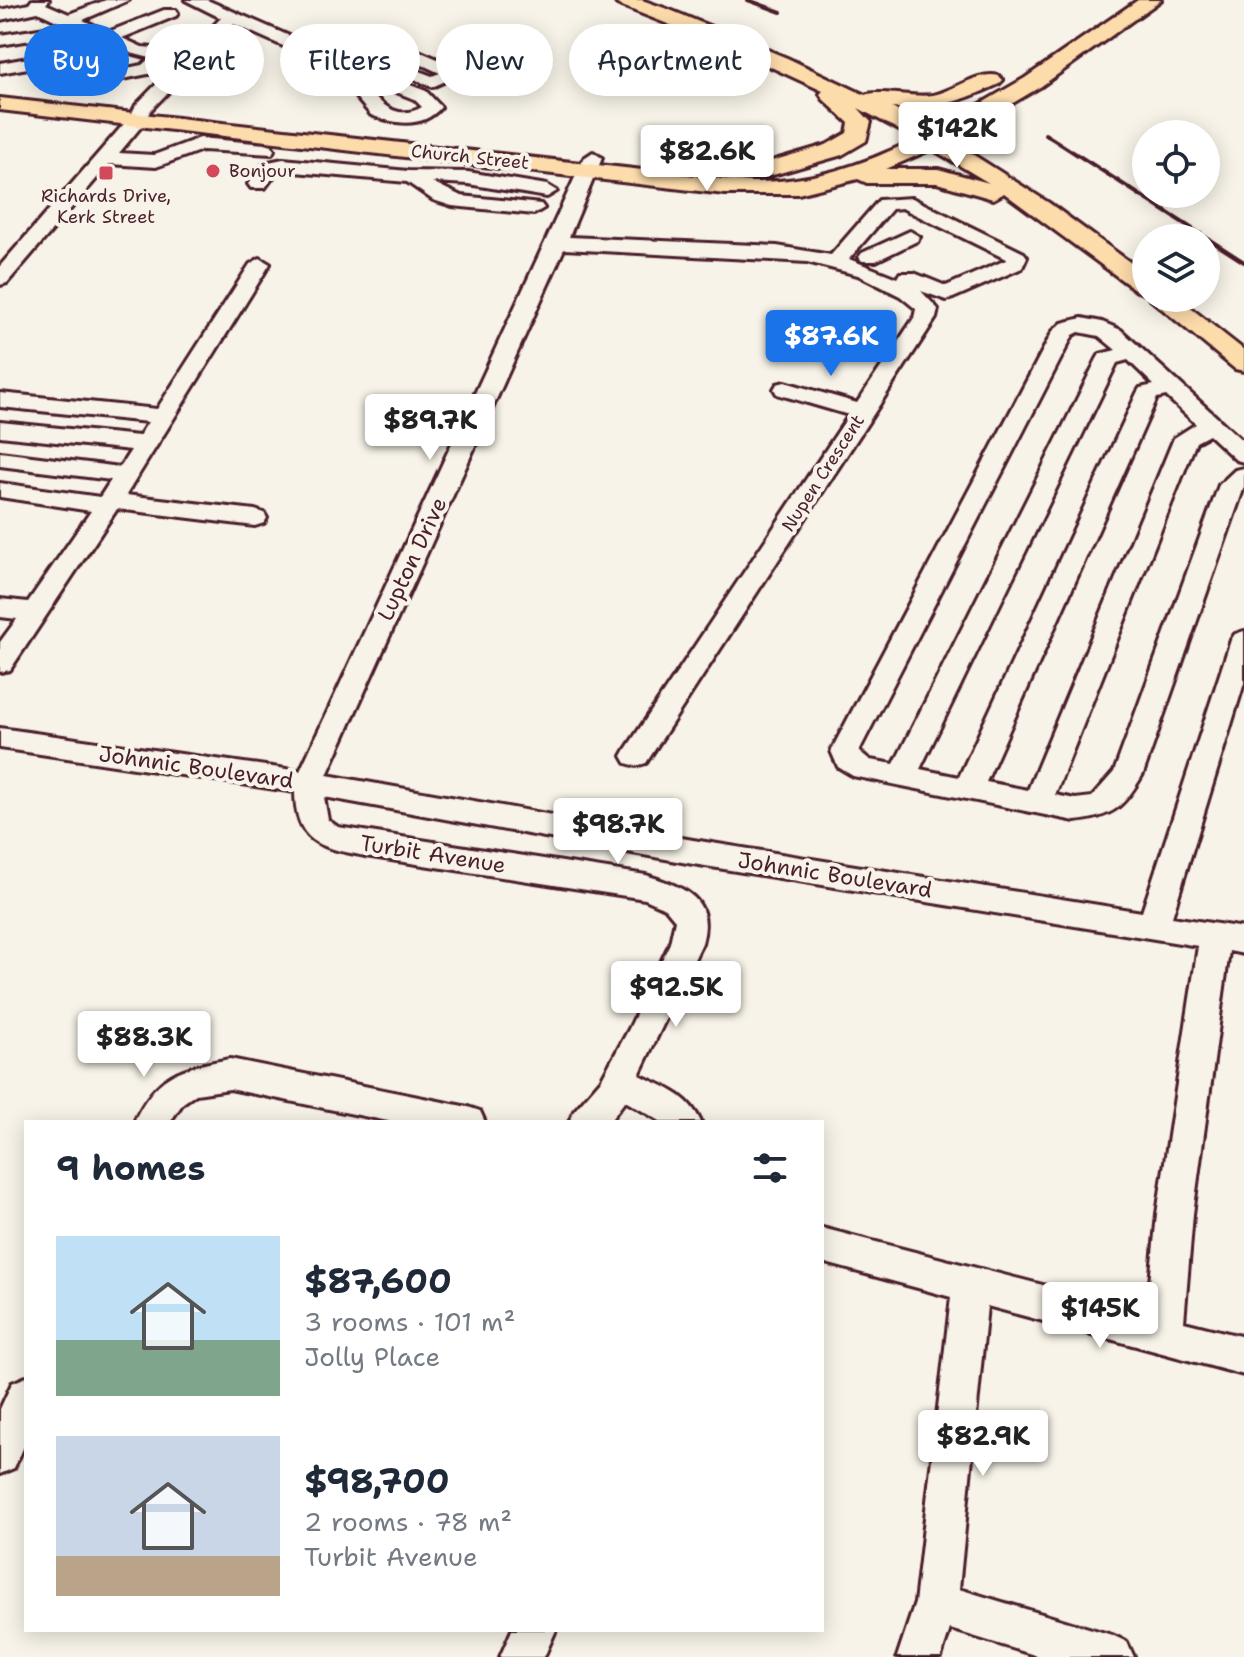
<!DOCTYPE html>
<meta charset="utf-8">
<style>
:root{--surface:#fff;--page:#f2f2f3;--text:#1f2937;--muted:#747a83;--accent:#1a73e8}
body{margin:0;font-family:"Shantell Sans",sans-serif;background:var(--page);color:var(--text);height:100vh;display:flex;flex-direction:column;font-size:30px;white-space:nowrap}
*{box-sizing:border-box;margin:0}
p{font-size:26px;color:var(--muted)}
.icon{flex:none;width:44px;height:44px;fill:none;stroke:currentColor;stroke-width:2;stroke-linecap:round;stroke-linejoin:round}
.map{position:relative;flex:1;overflow:hidden}
.panel{position:absolute;left:24px;top:1120px;width:800px;height:512px;display:flex;flex-direction:column;background:var(--surface);border-radius:0px;box-shadow:0 4px 20px #0003}
.panel>*{flex:none}
.banner{position:absolute;left:24px;top:24px;width:800px;height:72px;display:flex;gap:16px}
.buttons{position:absolute;left:1132px;top:120px;display:grid;gap:16px}
.buttons a{display:grid;place-items:center;width:88px;height:88px;border-radius:50%;background:var(--surface);box-shadow:0 4px 20px #0003;font-size:40px}
.price{position:absolute;translate:-50% -68px;padding:0 18px;border-radius:8px;background:#fff;color:#222;font-size:26px;line-height:52px;filter:drop-shadow(0 2px 4px #0008)}
.price::after{content:'';position:absolute;left:50%;top:48px;width:24px;height:18px;margin-left:-12px;background:inherit;clip-path:polygon(0 0,100% 0,50% 100%)}
.price.selected{background:var(--accent);color:#fff}
ul{padding:0;list-style:none}
li{display:flex;align-items:center;gap:24px;height:200px;padding:0 32px}
li span{display:grid;place-items:center;flex:none;width:224px;height:160px;border-radius:0px;color:#555}
li>.icon{margin-inline-start:auto}
span .icon{width:96px;height:96px;fill:#fffc;stroke-width:1}
li b{font-size:34px}
h2{display:flex;justify-content:space-between;align-items:center;height:96px;padding:0 32px;font-size:34px}
.tag{padding:0 28px;border-radius:36px;background:var(--surface);box-shadow:0 4px 20px #0003;font-size:28px;line-height:72px}
.tag.selected{background:var(--accent);color:#fff}
.map>svg:first-child{display:block}
.lines{fill:none;stroke-linecap:round;stroke-linejoin:round}
.minor-casing{stroke:#4a1f2b;stroke-width:6}
.major-casing{stroke:#4a1f2b;stroke-width:6}
.minor{fill:#f7f3e8;fill-rule:evenodd}
.major{fill:#fddcac;fill-rule:evenodd}
.rail{stroke:#4a1f2b;stroke-width:4}
.poi-dot{fill:#d1495b;stroke:#f7f3e8;stroke-width:3}
.labels{text-anchor:middle;dominant-baseline:central;stroke-width:8;stroke-linejoin:round;paint-order:stroke}
.far-street-label{font-size:18px;fill:#4a1f2b;stroke:#f7f3e8}
.far-poi-label{font-size:18px;fill:#4a1f2b;stroke:#f7f3e8;text-anchor:start}
.street-label{font-size:22px;fill:#4a1f2b;stroke:#f7f3e8}
</style>
<div class="map">
<svg width="1244" height="1657" viewBox="0 0 1244 1657">
<rect width="100%" height="100%" fill="#f7f3e8"/>
<filter id="ink" filterUnits="userSpaceOnUse"><feTurbulence type="fractalNoise" baseFrequency=".0125" numOctaves="2"/><feDisplacementMap in="SourceGraphic" scale="16" xChannelSelector="R" yChannelSelector="G"/><feConvolveMatrix kernelMatrix="1 2 1 2 8 2 1 2 1" color-interpolation-filters="sRGB"/></filter>
<g filter="url(#ink)">
<g class="lines">
<!-- minor casing -->
<g class="minor-casing">
<g id="minor">
<path d="M49,0L46,4L69,14L106,0H129L83,20L108,32L164,10H176L178,13L176,16L122,38L142,47L188,51L221,18L185,0H207L342,59L426,91L441,107C423,129 394,124 371,115L330,67L234,24L150,111L144,123L119,153L154,155L200,138L265,144L272,146L274,150L272,154L202,150L156,167L109,164L7,283L0,285V266L130,117L136,105L179,61L166,60L153,73L68,90L62,89L59,85L62,81L142,65L150,58L123,51L0,73V63L107,44L81,32L0,45V35L65,25L38,12L0,20V10L29,4L32,0ZM358,77L414,99L422,107C393,124 375,97 358,77Z"/>
<path d="M372,31L461,69L464,73L432,87L392,69L401,64L432,76L440,73L370,41L360,46L385,59L382,63H370L339,46L357,33Z"/>
<path d="M593,152L602,158L569,237L777,246L831,255L879,200L912,198L1024,253L1027,257L1022,268L953,298L946,300L921,291L938,309L936,318L646,763L636,766L626,763L622,756L626,749L849,415L777,394L774,389L777,384L785,382L857,403L914,318L916,309L900,296L858,275L807,262L564,249L327,775L693,840L1142,912L1231,640L1235,634L1244,631V683L1172,917L1244,928V954L1229,951L1193,1214L1184,1322L1244,1337V1375L987,1306L959,1589L1112,1635L1127,1642L1134,1657H1041L950,1629L941,1657H897L915,1603L951,1297L822,1262V1228L1147,1312L1157,1214L1198,946L693,864L324,797L328,820L338,827L646,875C682,887 715,897 702,943L639,1075C665,1087 689,1095 701,1122H662L625,1101L609,1122H569L574,1111L601,1080L629,1029L670,943L675,920L665,908L645,899L365,856C320,847 296,844 295,792L0,748V728L300,771L584,158ZM902,208L1006,259V260L946,286L914,273H900L897,278L849,259L892,209Z"/>
<path d="M283,159L408,171L468,172L547,185L557,191L547,197L468,184L432,182L461,196L541,204L544,208L534,214L452,206L433,200L407,182L283,171L277,172L265,188H251L248,184L264,163Z"/>
<path d="M910,231L920,237L917,241L876,261H862L859,257L862,253Z"/>
<path d="M260,258L270,264L126,495L255,510L264,513L267,518L264,523L255,526L117,509L10,670L0,672V642L17,619L0,617V599L28,602L91,511L0,497V483L100,497L111,480L0,466V452L120,467L131,450L0,436V422L139,436L148,422L0,407V393L157,409L250,264Z"/>
<path d="M1082,318L1102,322L1121,330L1244,442V462L1236,460L1209,435L1196,442L1055,795L1075,799L1092,797L1114,772L1219,485L1235,470L1244,468V487L1143,774C1124,807 1113,817 1075,821L853,776L838,767L831,751L1053,331L1062,323ZM1079,332L1099,336L1116,350L1100,354L1097,359L894,764L870,760L859,751L1073,335ZM1128,360L1154,385L1140,388L1137,393L959,777L920,769L1117,363ZM1166,396L1196,424L1174,438L1028,790L986,782L1157,398Z"/>
<path d="M230,1059L468,1107L480,1111L485,1122H393L230,1089L196,1094L183,1103L170,1122H134C157,1073 180,1068 230,1059Z"/>
<path d="M26,1377V1442L14,1468L0,1474V1409L12,1383Z"/>
<path d="M512,1630H556L544,1657H500Z"/>
</g>
</g>
<!-- major casing -->
<g class="major-casing">
<g id="major">
<path d="M614,0H642L670,10L787,58L865,95C878,89 913,98 933,95C954,91 979,70 999,76L1003,80L999,84C965,100 930,112 892,108L934,131L1025,78L1138,0H1161L1040,87L950,140L1049,203L1146,274V294L1137,291L1004,193L993,199L937,183H867L858,179L798,194H725L0,110V98L750,182C810,183 863,165 916,139L858,108L871,122L866,141L842,155L759,179L751,177L748,172L751,167L826,145L847,133L849,123L823,99L820,94L823,91L734,50L617,4ZM932,149L989,183L938,169H886Z"/>
<path d="M1149,298H1178L1244,350V371L1235,369Z"/>
</g>
</g>
<!-- minor -->
<use href="#minor" class="minor"/>
<!-- major -->
<use href="#major" class="major"/>
<!-- rail -->
<g class="rail">
<path d="M748,0L781,12"/>
<path d="M1045,134L1244,262"/>
</g>
</g>
</g>
<!-- markers -->
<g class="poi-dot">
<circle cx="213" cy="171" r="8"/>
<rect x="98" y="165" width="16" height="16" rx="4"/>
</g>
<g class="labels">
<!-- far-street labels -->
<g class="far-street-label">
<text transform="translate(470 157) rotate(6)">Church Street</text>
<text transform="translate(823 473) rotate(-57)">Nupen Crescent</text>
</g>
<!-- far-poi labels -->
<g class="far-poi-label">
<text x="229" y="171">Bonjour</text>
<text x="106" y="196" text-anchor="middle">Richards Drive,<tspan x="106" dy="21">Kerk Street</tspan></text>
</g>
<!-- street labels -->
<g class="street-label">
<text transform="translate(412 559) rotate(-65)">Lupton Drive</text>
<text transform="translate(196 767) rotate(8)">Johnnic Boulevard</text>
<text transform="translate(433 854) rotate(9)">Turbit Avenue</text>
<text transform="translate(835 875) rotate(9)">Johnnic Boulevard</text>
</g>
</g>
</svg>
<div class="buttons">
<a><svg class="icon" aria-label="locate" viewBox="0 0 24 24"><circle cx="12" cy="12" r="6"/><path d="M12 2v4M12 18v4M2 12h4M18 12h4"/></svg></a>
<a><svg class="icon" aria-label="layers" viewBox="0 0 24 24"><path d="M12 4l9 5-9 5-9-5zM3 14l9 5 9-5"/></svg></a>
</div>
<b class="price" style="left:957px;top:170px">$142K</b>
<b class="price" style="left:707px;top:193px">$82.6K</b>
<b class="price selected" style="left:831px;top:378px">$87.6K</b>
<b class="price" style="left:430px;top:462px">$89.7K</b>
<b class="price" style="left:618px;top:866px">$98.7K</b>
<b class="price" style="left:676px;top:1029px">$92.5K</b>
<b class="price" style="left:144px;top:1079px">$88.3K</b>
<b class="price" style="left:1100px;top:1350px">$145K</b>
<b class="price" style="left:983px;top:1478px">$82.9K</b>
<div class="banner">
<a class="tag selected">Buy</a>
<a class="tag">Rent</a>
<a class="tag">Filters</a>
<a class="tag">New</a>
<a class="tag">Apartment</a>
</div>
<section class="panel">
<h2>9 homes<svg class="icon" aria-label="filters" viewBox="0 0 24 24"><path d="M4 7h16M4 17h16"/><circle cx="9" cy="7" r="2"/><circle cx="15" cy="17" r="2"/></svg></h2>
<ul>
<li><span style="background:linear-gradient(#bfe0f5 65%,#7fa58c 0)"><svg class="icon" aria-label="home" viewBox="0 0 24 24"><path d="M3 11l9-7 9 7M6 9v11h12V9"/></svg></span><div><b>$87,600</b><p>3 rooms · 101 m²</p><p>Jolly Place</p></div></li>
<li><span style="background:linear-gradient(#c9d6e8 75%,#b9a48a 0)"><svg class="icon" aria-label="home" viewBox="0 0 24 24"><path d="M3 11l9-7 9 7M6 9v11h12V9"/></svg></span><div><b>$98,700</b><p>2 rooms · 78 m²</p><p>Turbit Avenue</p></div></li>
</ul>
</section>
</div>
